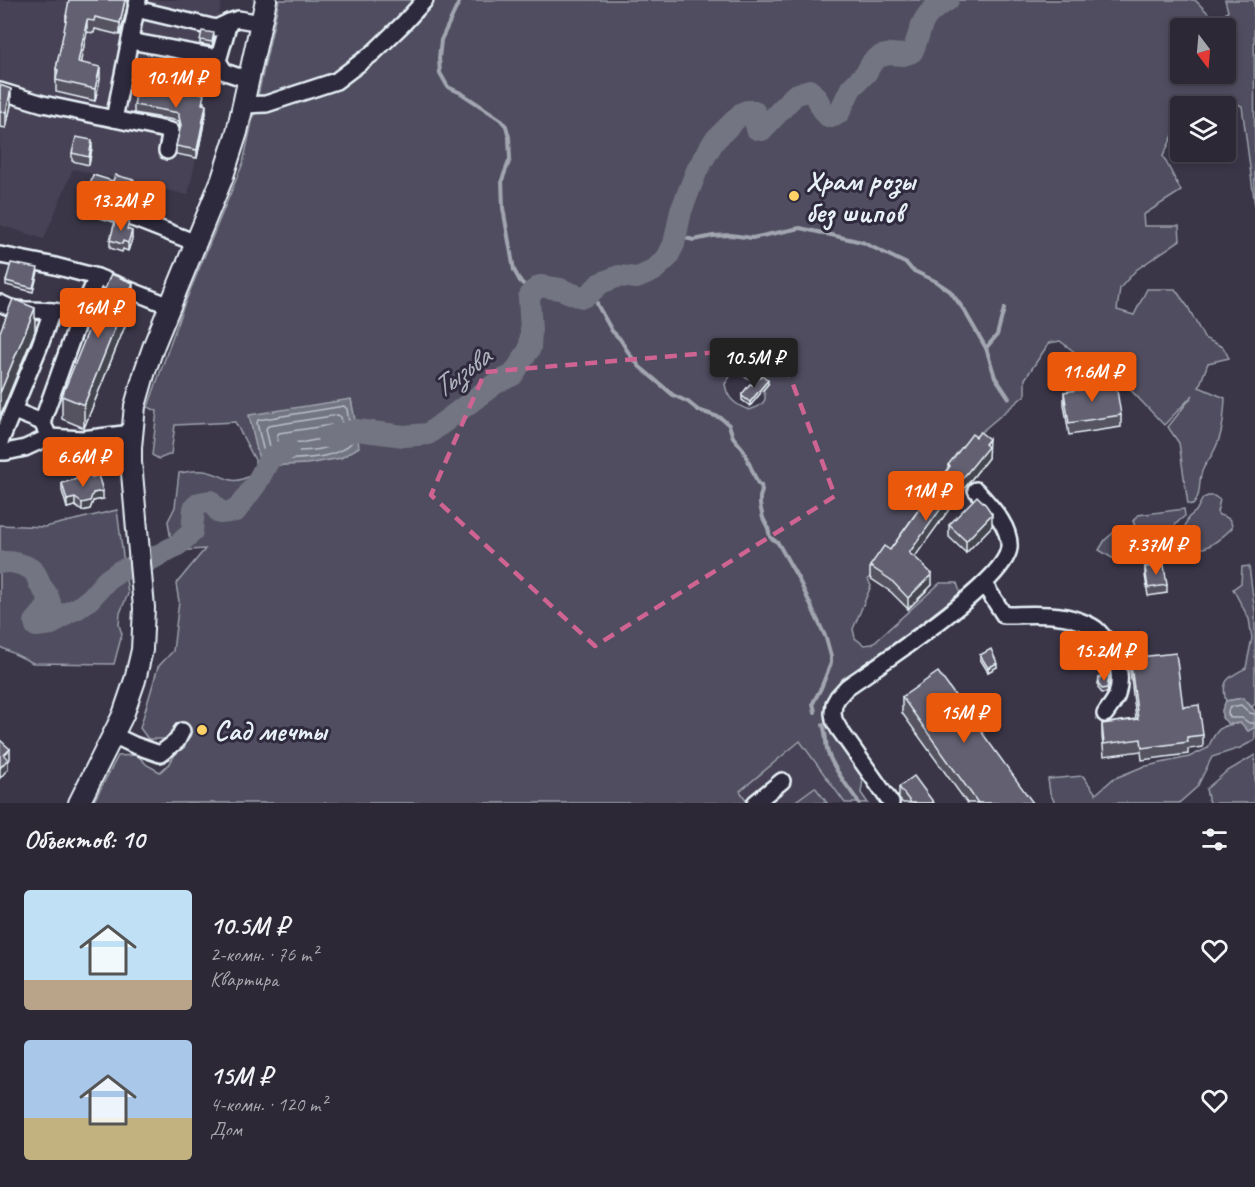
<!DOCTYPE html>
<html lang="ru">
<meta charset="utf-8">
<style>
:root{--surface:#2c2836;--page:#34303e;--text:#f1f3f6;--muted:#a6a6ad;--line:#484451;--accent:#ea580c}
body{margin:0;font-family:Caveat,sans-serif;background:var(--page);color:var(--text);height:100vh;display:flex;flex-direction:column;font-size:22px;white-space:nowrap}
*{box-sizing:border-box;margin:0}
p{font-size:20px;color:var(--muted)}
.icon{flex:none;width:33px;height:33px;fill:none;stroke:currentColor;stroke-width:2;stroke-linecap:round;stroke-linejoin:round}
.map{position:relative;height:803px;overflow:hidden}
.panel{display:flex;flex-direction:column;background:var(--surface);flex:1}
.panel>*{flex:none}
.needle{width:39px;rotate:164deg}
.fabs{position:absolute;left:1170px;top:18px;display:grid;gap:12px}
.fabs a{display:grid;place-items:center;width:66px;height:66px;border-radius:6px;background:var(--surface);box-shadow:0 3px 9px #0003,0 0 0 2px var(--line);font-size:30px}
.price{position:absolute;translate:-50% -51px;padding:0 14px;border-radius:6px;background:var(--accent);color:#fff;font-size:20px;line-height:39px;filter:drop-shadow(0 2px 3px #0008)}
.price::after{content:'';position:absolute;left:50%;top:36px;width:18px;height:14px;margin-left:-9px;background:inherit;clip-path:polygon(0 0,100% 0,50% 100%)}
.price.active{background:#222;color:#fff}
ul{padding:0;list-style:none}
li{display:flex;align-items:center;gap:18px;height:150px;padding:0 24px}
li span{display:grid;place-items:center;flex:none;width:168px;height:120px;border-radius:6px;color:#555}
li>.icon{margin-inline-start:auto}
span .icon{width:72px;height:72px;fill:#fffc;stroke-width:1}
li b{font-size:26px}
h2{display:flex;justify-content:space-between;align-items:center;height:72px;padding:0 24px;font-size:26px}
.map>svg:first-child{display:block}
.built{fill:#464354}
.green{fill:#504e5f;stroke:#9ca0ac;stroke-width:1.5;fill-rule:evenodd}
.water{fill:#737482;stroke:#a2a6b1;stroke-width:1.5}
.lines{fill:none;stroke-linecap:round;stroke-linejoin:round}
.shore{stroke:#b9bfc9;stroke-width:1.5}
.stream{stroke:#a2a6b1;stroke-width:4}
.river{stroke:#737482;stroke-width:22}
.minor-casing{stroke:#e8f1f8;stroke-width:20}
.major-casing{stroke:#e8f1f8;stroke-width:24}
.minor{stroke:#2f2a3d;stroke-width:15}
.major{stroke:#2f2a3d;stroke-width:20}
.wall{fill:#555361;stroke:#e8f1f8;stroke-width:1.5}
.shaded-wall{fill:#45444f;stroke:#e8f1f8;stroke-width:1.5}
.building{fill:#636171;stroke:#e8f1f8;stroke-width:1.5}
.marked{fill:none;stroke:#cf6492;stroke-width:4.5;stroke-dasharray:12 8;stroke-linejoin:round}
.poi-dot{fill:#ffd166;stroke:#2f2a3d;stroke-width:2}
.labels{text-anchor:middle;dominant-baseline:central;stroke-width:6;stroke-linejoin:round;paint-order:stroke}
.poi-label{font-size:28px;font-weight:bold;fill:#e8f1f8;stroke:#2f2a3d;text-anchor:start}
.water-label{font-size:30px;font-style:italic;fill:#aeb2bd;stroke:#2f2a3d}
</style>
<div class="map">
<svg width="1255" height="803" viewBox="0 0 1255 803">
<rect width="100%" height="100%" fill="#3a3648"/>
<filter id="ink" filterUnits="userSpaceOnUse"><feTurbulence type="fractalNoise" baseFrequency=".0167" numOctaves="2"/><feDisplacementMap in="SourceGraphic" scale="12" xChannelSelector="R" yChannelSelector="G"/><feConvolveMatrix kernelMatrix="1 2 1 2 8 2 1 2 1" color-interpolation-filters="sRGB"/></filter>
<g filter="url(#ink)">
<!-- built -->
<g class="built">
<path d="M0,0H222L201,101L204,102L202,112L206,113L188,195L73,169L44,239L0,225Z"/>
<path d="M800,741L845,803H726Z"/>
</g>
<!-- green -->
<g class="green">
<path d="M279,0H1195L1217,22L1228,11L1225,0H1254L1255,206L1242,106L1231,101L1206,103L1201,106H1180V121L1163,156L1181,191L1143,215L1144,226H1179L1180,240L1136,270L1120,288L1117,310L1134,315L1147,289H1175L1188,307L1204,338L1223,347L1229,358L1208,363L1199,387L1225,398C1224,417 1223,435 1213,453C1210,459 1205,464 1203,469C1197,481 1203,493 1193,505L1188,504L1179,443L1168,427L1193,395L1164,425L1124,383L1084,389L1080,357L1072,350L1060,341L1049,343L1025,379V395L974,438L890,560L884,557L868,579L871,586L853,629L855,638L864,645L872,644L940,583H957L960,592L958,596L913,638L826,711L858,761L863,779L861,793L868,803H845L800,741L740,791L748,803H93L118,756L137,755L147,765L160,772L170,763L179,748L167,739H148L140,728L158,667L173,651L179,601L176,584L205,549L189,550L173,554L168,521L175,507L179,473C187,472 197,470 204,471C229,475 228,489 255,473V460L235,422L175,425L171,454L159,459L152,455L157,411L148,407L182,310L243,163ZM1180,28H1226V74H1180ZM738,374C757,380 782,401 749,410C736,405 727,399 725,384L731,375Z"/>
<path d="M1208,496H1214L1220,500L1217,512L1219,515C1227,517 1232,519 1232,528C1226,534 1211,547 1203,548C1195,549 1188,546 1178,548L1175,545L1176,539L1185,527L1188,518L1196,511L1203,498Z"/>
<path d="M1184,509L1185,516C1181,519 1176,523 1174,527C1165,540 1172,542 1153,547L1146,544L1142,545H1135L1123,555L1112,558L1099,550L1105,540L1114,532L1132,538L1140,533L1141,530L1135,526L1133,521L1138,515Z"/>
<path d="M117,510L128,594L120,613L119,625L122,634L114,664L33,663L0,647V525L45,527Z"/>
<path d="M1249,566L1255,613V704L1252,707L1243,698L1226,701C1220,680 1229,677 1246,668L1252,638L1249,619L1233,589L1241,583L1242,567Z"/>
<path d="M1241,723L1254,728L1255,724V740L1240,748L1212,757L1197,787L1179,803H1055L1050,793L1048,779L1083,776L1096,794L1113,779L1142,767L1189,757L1208,748C1216,729 1220,725 1241,723Z"/>
<path d="M1255,755V803H1209L1206,789L1226,772Z"/>
<path d="M815,787L827,803H793Z"/>
</g>
<!-- water -->
<g class="water">
<path d="M351,399L357,430L359,447L341,458L307,464L266,466L259,460L249,415Z"/>
<path d="M1243,698L1255,711L1254,728L1248,731L1241,723L1229,724L1222,718V710L1226,701Z"/>
</g>
<g class="lines">
<!-- shore -->
<g class="shore">
<path d="M344,406L347,409L352,442C335,461 293,459 269,460L265,457L257,423L258,420Z"/>
<path d="M338,415L341,417L344,439C331,453 293,451 274,452L271,451L266,429L268,426Z"/>
<path d="M331,425L333,427L335,434L332,437L305,442L281,443L278,441L277,436L279,433Z"/>
<path d="M1255,714L1250,713L1241,705L1231,707C1227,710 1227,715 1231,718H1242L1249,723H1255"/>
</g>
<!-- stream -->
<g class="stream">
<path d="M460,0L441,40L439,58L440,73L448,87L461,93L500,119L506,126L509,137L510,159L502,180L503,208L514,270L520,281L532,292"/>
<path d="M676,236L694,240L713,236L731,235L752,238L800,228L862,242L907,264L912,270L935,281L950,291L964,310L986,348L995,377L1009,398"/>
<path d="M595,288V298L598,306L612,331L620,339L630,355L640,367L673,395L688,402L698,410L721,418L729,425L733,437L743,449L758,484L761,485L762,491L760,497V505L763,518L768,528L770,537L778,543L799,580L826,638L831,656V663L821,688L813,703L815,712"/>
<path d="M986,348L997,335L1004,309"/>
<path d="M823,725C827,735 825,744 828,753C834,770 849,788 859,803"/>
</g>
<!-- river -->
<g class="river">
<path d="M328,437L357,430L404,436L428,434L496,383L513,375L530,348L531,331L529,298L532,292L540,286L560,289L578,296L583,297L589,294L601,283L619,276L637,278L653,271L667,258L674,244L681,211L697,170L714,141L742,113L747,111H754L756,114V125L757,129L762,130L795,95L809,90C820,98 820,110 829,117L834,116L839,113L851,88L866,73L873,61L881,56L891,54L903,55L912,52C918,41 919,28 925,19C930,10 940,5 948,0"/>
<path d="M0,563C10,560 29,565 35,573C38,577 38,582 41,586C46,594 47,592 50,603L45,610L35,622L36,626L52,624L67,613L78,608L90,599L107,580L120,571L148,561L179,544L192,532L194,508L199,503L210,501L220,513L236,511L256,484L270,458L288,449"/>
</g>
<!-- minor casing -->
<g class="minor-casing">
<g id="minor">
<path d="M136,9L216,28L229,22"/>
<path d="M130,41L210,56L218,61"/>
<path d="M249,80L225,72L218,61L229,22L238,19L261,23"/>
<path d="M0,91L43,104L171,131L167,151"/>
<path d="M243,105L266,104L336,81L373,53L403,24L425,0"/>
<path d="M114,119L138,0"/>
<path d="M102,209L135,219L196,243"/>
<path d="M0,255L51,265L97,277L170,306"/>
<path d="M0,303C17,313 33,309 52,311C61,312 71,314 80,316"/>
<path d="M14,411L42,422"/>
<path d="M49,437L42,422L80,316L97,277"/>
<path d="M0,442L40,345L52,311"/>
<path d="M0,452H6L25,448L49,437L82,439L132,433"/>
<path d="M984,584L1004,615C1022,615 1041,613 1060,616C1069,617 1092,624 1098,631C1115,648 1124,671 1117,695C1115,701 1109,708 1105,714"/>
<path d="M113,735L134,745L160,754L177,741L182,731"/>
<path d="M755,803L782,781"/>
<path d="M891,803L839,729L834,720L833,713L834,704L838,697L847,687C878,665 1005,583 1009,548C1011,526 989,505 976,490"/>
</g>
</g>
<!-- major casing -->
<g class="major-casing">
<path id="major" d="M79,803L123,715L135,680L142,650L144,608L131,462V447L135,406L145,371L154,345L222,179L237,132L266,0"/>
</g>
<!-- minor -->
<use href="#minor" class="minor"/>
<!-- major -->
<use href="#major" class="major"/>
</g>
<!-- wall -->
<g class="wall">
<path d="M127,0V7L120,35L95,29L94,33L87,32L80,62L100,79L95,101L56,92V69L66,24V16Z"/>
<path d="M214,38L212,46L200,44V40Z"/>
<path d="M0,85L11,105L6,128L0,127Z"/>
<path d="M204,102V105L206,113L197,158L176,154V146L180,129L179,121L134,113V105Z"/>
<path d="M92,148L89,165L72,161V153Z"/>
<path d="M93,175L134,189L129,207L100,199L95,202L93,208L86,206V198Z"/>
<path d="M129,230L132,239L128,251L123,249L122,252L110,248V240Z"/>
<path d="M38,272L33,292L6,285V281Z"/>
<path d="M133,306L84,428L62,419V396Z"/>
<path d="M768,384L750,406L742,400V394L753,385Z"/>
<path d="M1064,392L1121,415V427L1069,435L1064,404Z"/>
<path d="M989,451L988,452V458L963,490L914,557L932,585L908,609L891,592L870,578V566L890,550L948,468V465Z"/>
<path d="M62,483L103,499L93,501L90,509L82,511L75,506L67,508L62,491Z"/>
<path d="M949,525L992,526L966,553L949,537Z"/>
<path d="M1145,567L1167,585V593L1148,596L1145,575Z"/>
<path d="M980,655L997,667L988,672L980,659Z"/>
<path d="M1130,658L1183,707L1203,735V747L1188,749V754L1142,760L1141,751L1104,756L1102,736V724L1136,719L1130,670Z"/>
<path d="M1099,678L1109,680L1107,693H1102L1098,688Z"/>
<path d="M902,697L1033,803H967L902,713Z"/>
<path d="M899,787L934,803H903L899,799Z"/>
</g>
<!-- shaded-wall -->
<g class="shaded-wall">
<path d="M125,0H127V7L120,35V23Z"/>
<path d="M87,20V32L78,74V62Z"/>
<path d="M100,67V79L95,101V89Z"/>
<path d="M11,89V105L6,128V112Z"/>
<path d="M206,105V113L197,158V150Z"/>
<path d="M92,140V148L89,165V157Z"/>
<path d="M134,180V189L129,207V199Z"/>
<path d="M100,191V199L95,202L93,208V200L95,194Z"/>
<path d="M132,231V239L128,251V243Z"/>
<path d="M133,283V306L84,428V405Z"/>
<path d="M35,308V331L0,416V393Z"/>
<path d="M768,380V384L750,406V402Z"/>
<path d="M989,439L988,458L963,490L909,565V553Z"/>
<path d="M103,491V499L93,501L90,509L82,511V503L93,493Z"/>
<path d="M75,498V506L67,508V500Z"/>
<path d="M992,514V526L966,553V541Z"/>
<path d="M932,574V585L908,609V598Z"/>
<path d="M997,663V667L988,672V668Z"/>
<path d="M10,749V759L8,762V769L0,778V768L4,755Z"/>
</g>
<!-- building -->
<g class="building">
<path d="M69,0H125L120,23L95,17L94,21L87,20L78,62L100,67L95,89L56,80L58,70L56,69L67,16H66Z"/>
<path d="M202,31L214,33L212,42L200,40Z"/>
<path d="M139,80L204,94L202,104L206,105L197,150L176,146L181,125L179,117V113L134,105Z"/>
<path d="M0,85L11,89L6,112L0,111Z"/>
<path d="M76,137L92,140L89,157L72,153Z"/>
<path d="M93,175L113,181L115,175L134,180L129,199L100,191L95,194L93,200L86,198Z"/>
<path d="M116,218L129,222L127,229L132,231L128,243L123,241L122,244L110,240Z"/>
<path d="M11,263L38,268L33,288L6,281Z"/>
<path d="M111,274L133,283L84,405L62,396Z"/>
<path d="M13,299L35,308L0,393V332Z"/>
<path d="M762,375L768,380L750,402L742,396V394L750,384L753,385Z"/>
<path d="M1116,384L1121,415L1069,423L1064,392Z"/>
<path d="M980,432L989,439L985,444L988,447L963,478L909,553L917,559L932,574L908,598L891,580L870,566L884,546L890,550L950,466L948,465L972,434L976,437Z"/>
<path d="M91,475L92,477L98,475L103,491L93,493L90,501L82,503L75,498L67,500L62,483Z"/>
<path d="M977,496L986,505L992,514L966,541L949,525Z"/>
<path d="M1164,565L1167,585L1148,588L1145,567Z"/>
<path d="M991,649L997,663L988,668L980,655Z"/>
<path d="M1176,653L1183,707L1199,705L1203,735L1187,737L1188,742L1142,748L1141,739L1104,744L1102,724L1138,719L1130,658Z"/>
<path d="M938,672L1033,803H978L902,697Z"/>
<path d="M1103,675L1109,676L1107,688L1102,689L1098,684L1099,678Z"/>
<path d="M0,740L10,749L4,755L8,759L0,768Z"/>
<path d="M914,776L934,803H911L899,787Z"/>
</g>
</g>
<!-- marked area -->
<path class="marked" d="M779,347L835,496L595,646L431,495L485,372Z"/>
<!-- markers -->
<g class="poi-dot">
<circle cx="794" cy="196" r="6"/>
<circle cx="202" cy="730" r="6"/>
</g>
<g class="labels">
<!-- poi labels -->
<g class="poi-label">
<text x="806" y="180">Храм розы<tspan x="806" dy="32">без шипов</tspan></text>
<text x="214" y="730">Сад мечты</text>
</g>
<!-- water labels -->
<g class="water-label">
<text transform="translate(461 372) rotate(-36)">Тызьва</text>
</g>
</g>
</svg>
<div class="fabs">
<a><svg class="needle" viewBox="-14 -14 28 28"><path d="M0-13l5 13h-10z" fill="#e53935"/><path d="M0 13l5-13h-10z" fill="#a6a6ad"/></svg></a>
<a><svg class="icon" aria-label="layers" viewBox="0 0 24 24"><path d="M12 4l9 5-9 5-9-5zM3 14l9 5 9-5"/></svg></a>
</div>
<b class="price" style="left:176px;top:109px">10.1M ₽</b>
<b class="price" style="left:121px;top:232px">13.2M ₽</b>
<b class="price" style="left:98px;top:339px">16M ₽</b>
<b class="price active" style="left:754px;top:389px">10.5M ₽</b>
<b class="price" style="left:1092px;top:403px">11.6M ₽</b>
<b class="price" style="left:83px;top:488px">6.6M ₽</b>
<b class="price" style="left:926px;top:522px">11M ₽</b>
<b class="price" style="left:1156px;top:576px">7.37M ₽</b>
<b class="price" style="left:1104px;top:682px">15.2M ₽</b>
<b class="price" style="left:964px;top:744px">15M ₽</b>
</div>
<section class="panel">
<h2>Объектов: 10<svg class="icon" aria-label="filters" viewBox="0 0 24 24"><path d="M4 7h16M4 17h16"/><circle cx="9" cy="7" r="2"/><circle cx="15" cy="17" r="2"/></svg></h2>
<ul>
<li><span style="background:linear-gradient(#bfe0f5 75%,#b9a48a 0)"><svg class="icon" aria-label="home" viewBox="0 0 24 24"><path d="M3 11l9-7 9 7M6 9v11h12V9"/></svg></span><div><b>10.5M ₽</b><p>2-комн. · 76 m²</p><p>Квартира</p></div><svg class="icon" aria-label="heart" viewBox="0 0 24 24"><path d="M12 20l-8-8c-3-5 5-10 8-4 3-6 11-1 8 4z"/></svg></li>
<li><span style="background:linear-gradient(#a9c7e8 65%,#c2b280 0)"><svg class="icon" aria-label="home" viewBox="0 0 24 24"><path d="M3 11l9-7 9 7M6 9v11h12V9"/></svg></span><div><b>15M ₽</b><p>4-комн. · 120 m²</p><p>Дом</p></div><svg class="icon" aria-label="heart" viewBox="0 0 24 24"><path d="M12 20l-8-8c-3-5 5-10 8-4 3-6 11-1 8 4z"/></svg></li>
</ul>
</section>
